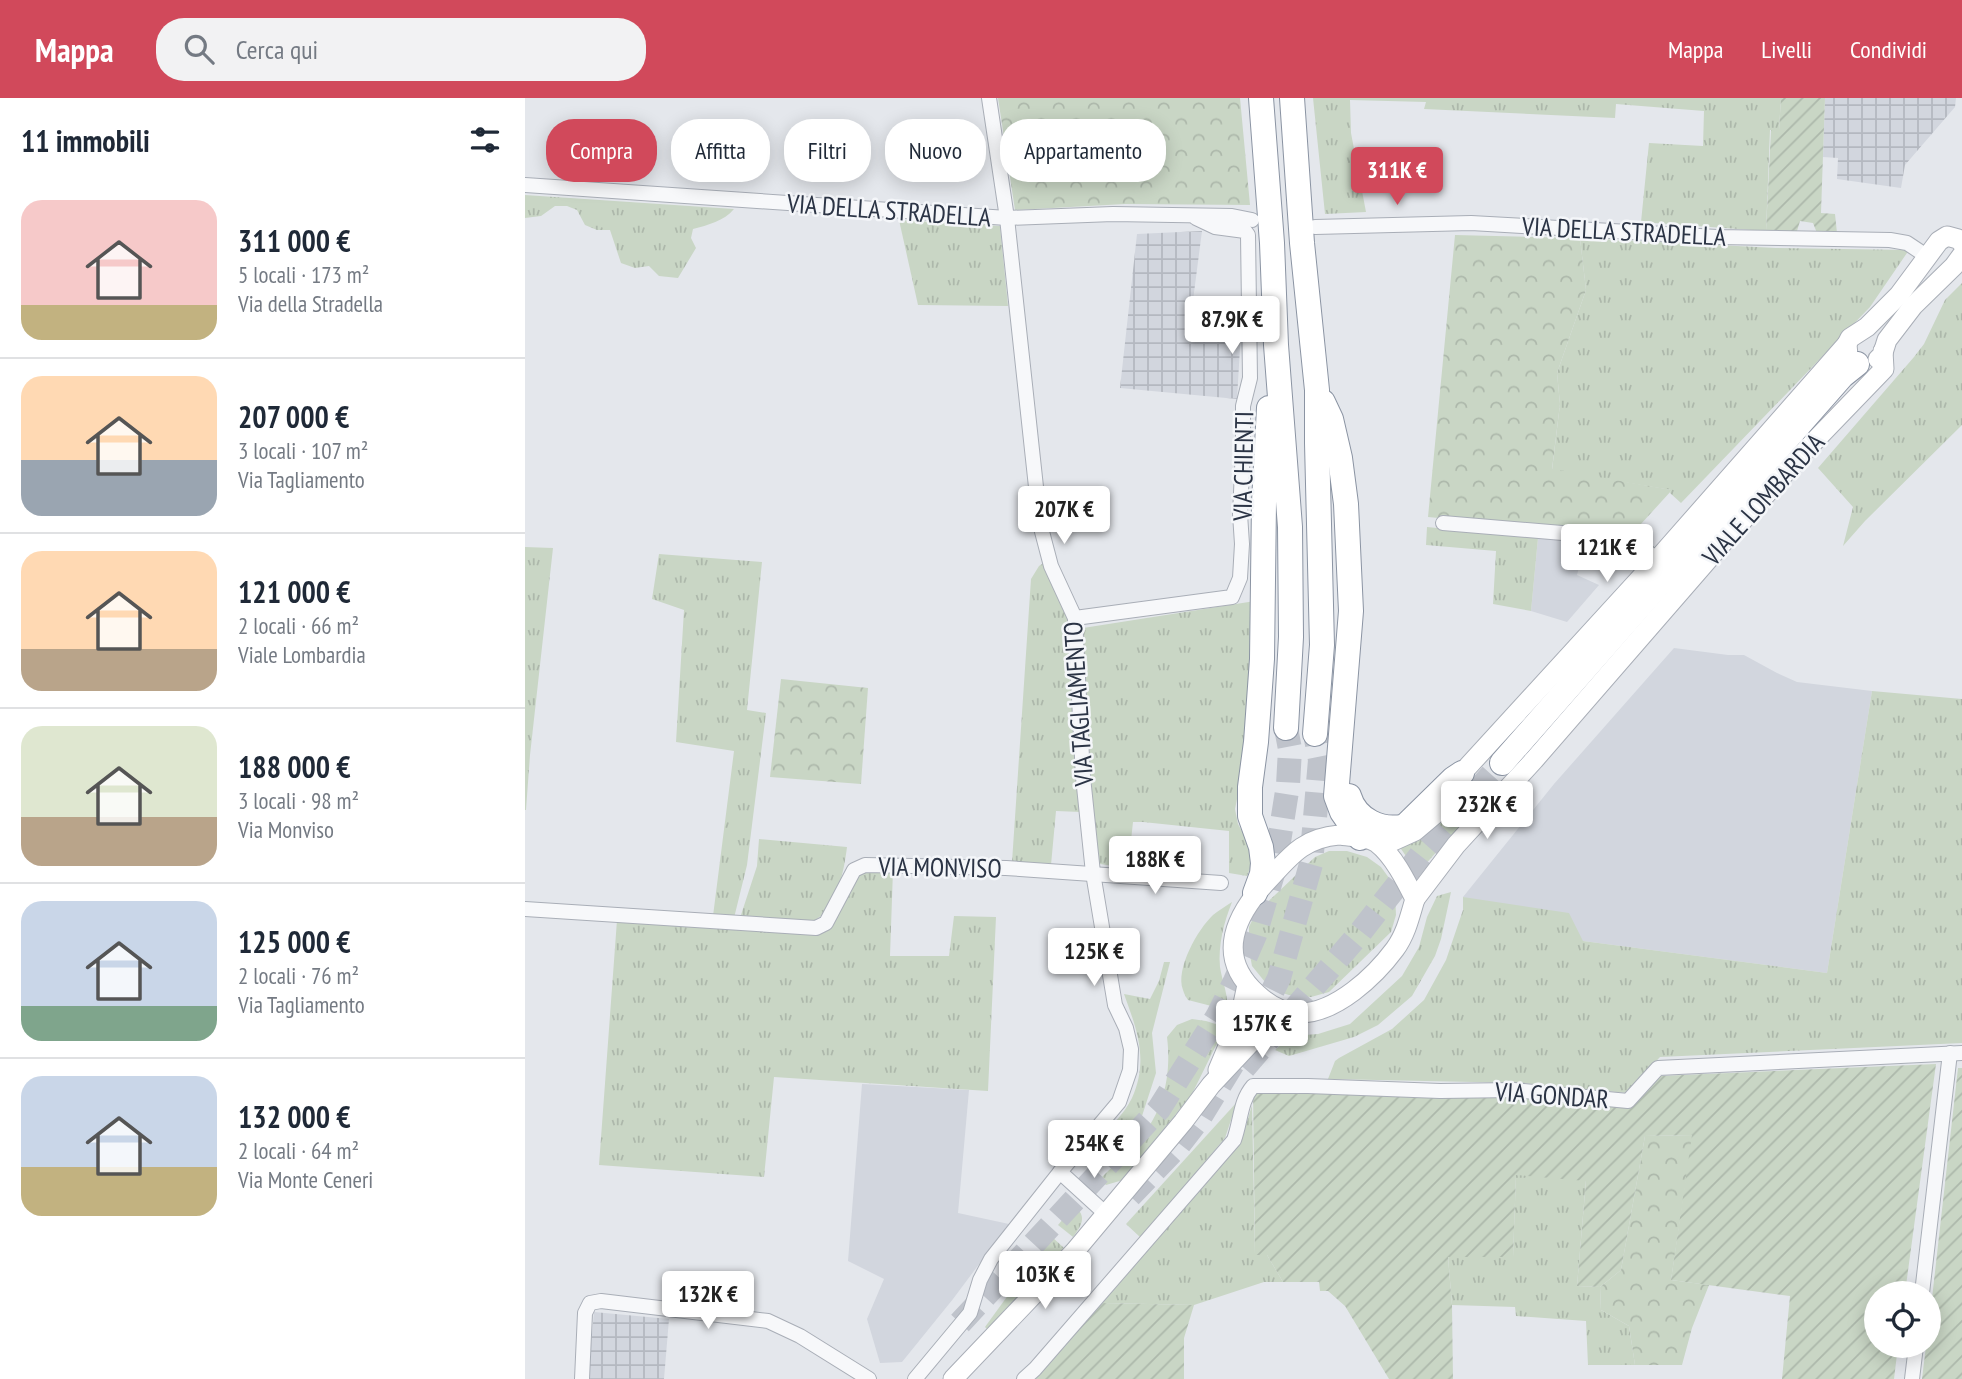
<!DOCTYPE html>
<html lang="it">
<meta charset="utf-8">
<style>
:root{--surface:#fff;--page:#f2f2f3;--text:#1f2937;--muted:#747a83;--line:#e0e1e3;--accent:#d1495b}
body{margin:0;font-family:"PT Sans Narrow",sans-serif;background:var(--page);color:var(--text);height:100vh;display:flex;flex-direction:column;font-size:26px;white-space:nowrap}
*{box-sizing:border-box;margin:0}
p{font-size:23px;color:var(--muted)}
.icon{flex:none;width:38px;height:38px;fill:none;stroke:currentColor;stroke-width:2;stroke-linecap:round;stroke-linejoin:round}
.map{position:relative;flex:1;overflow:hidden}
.side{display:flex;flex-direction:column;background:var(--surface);width:525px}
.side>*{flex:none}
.banner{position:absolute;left:21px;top:21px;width:665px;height:63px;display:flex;gap:14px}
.fabs{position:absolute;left:1339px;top:1183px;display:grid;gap:14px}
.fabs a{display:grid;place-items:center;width:77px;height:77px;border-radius:50%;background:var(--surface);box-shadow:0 4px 18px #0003;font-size:35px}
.price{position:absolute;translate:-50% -60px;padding:0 16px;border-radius:7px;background:#fff;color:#222;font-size:23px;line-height:46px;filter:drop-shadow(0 2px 4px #0008)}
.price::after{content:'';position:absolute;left:50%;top:42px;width:21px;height:16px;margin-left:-10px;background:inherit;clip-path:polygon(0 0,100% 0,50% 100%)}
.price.selected{background:var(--accent);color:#fff}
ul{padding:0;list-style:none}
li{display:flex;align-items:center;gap:21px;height:175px;padding:0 21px}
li+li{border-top:2px solid var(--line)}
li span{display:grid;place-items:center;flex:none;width:196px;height:140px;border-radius:21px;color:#555}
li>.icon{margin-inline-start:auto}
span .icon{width:84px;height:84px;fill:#fffc;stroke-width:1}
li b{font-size:30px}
h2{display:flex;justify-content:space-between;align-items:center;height:84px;padding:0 21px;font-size:30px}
.tag{padding:0 24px;border-radius:28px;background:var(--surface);box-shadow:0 4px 18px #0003;font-size:24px;line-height:63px}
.tag.selected{background:var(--accent);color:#fff}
header{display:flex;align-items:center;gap:42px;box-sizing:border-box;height:98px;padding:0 35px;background:var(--accent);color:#fff}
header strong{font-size:33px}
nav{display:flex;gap:38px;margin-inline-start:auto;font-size:24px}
.search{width:490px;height:63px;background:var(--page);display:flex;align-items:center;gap:18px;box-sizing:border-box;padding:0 24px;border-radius:28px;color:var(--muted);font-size:26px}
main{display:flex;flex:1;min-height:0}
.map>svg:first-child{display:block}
.built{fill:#d2d6de}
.industrial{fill:url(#industrial-grid)}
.grass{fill:url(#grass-tufts)}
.forest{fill:url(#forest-crowns)}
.garden{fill:url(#garden-furrows)}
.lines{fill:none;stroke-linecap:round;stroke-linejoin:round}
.highway-tunnel{stroke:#bfc3cb;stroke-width:24;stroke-dasharray:24 12;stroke-linecap:butt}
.street-casing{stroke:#a9aeb7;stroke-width:16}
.secondary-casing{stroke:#a9aeb7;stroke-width:21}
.highway-casing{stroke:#8b94a3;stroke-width:26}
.street{stroke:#f7f8fa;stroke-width:14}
.secondary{stroke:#fff;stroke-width:19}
.highway{stroke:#fff;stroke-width:24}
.labels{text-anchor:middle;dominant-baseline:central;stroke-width:5;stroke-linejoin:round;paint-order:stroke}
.street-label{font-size:26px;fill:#2b3445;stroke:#f4f6f9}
</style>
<header>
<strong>Mappa</strong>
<div class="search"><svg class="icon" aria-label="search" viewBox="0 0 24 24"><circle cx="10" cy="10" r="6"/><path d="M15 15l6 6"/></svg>Cerca qui</div>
<nav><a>Mappa</a><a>Livelli</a><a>Condividi</a></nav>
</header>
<main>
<section class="side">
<h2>11 immobili<svg class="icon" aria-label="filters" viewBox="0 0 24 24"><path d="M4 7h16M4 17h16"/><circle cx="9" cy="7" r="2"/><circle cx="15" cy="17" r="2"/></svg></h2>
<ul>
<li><span style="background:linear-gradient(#f6c9c9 75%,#c2b280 0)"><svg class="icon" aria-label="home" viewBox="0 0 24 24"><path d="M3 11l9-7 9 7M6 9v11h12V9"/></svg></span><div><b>311 000 €</b><p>5 locali · 173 m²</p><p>Via della Stradella</p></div></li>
<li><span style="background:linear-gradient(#ffd9b3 60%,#9aa5b1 0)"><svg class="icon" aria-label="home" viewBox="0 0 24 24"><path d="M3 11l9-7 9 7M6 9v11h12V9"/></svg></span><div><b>207 000 €</b><p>3 locali · 107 m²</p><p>Via Tagliamento</p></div></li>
<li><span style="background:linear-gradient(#ffd9b3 70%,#b9a48a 0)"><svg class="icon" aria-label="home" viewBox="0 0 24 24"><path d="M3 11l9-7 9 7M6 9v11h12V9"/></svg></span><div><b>121 000 €</b><p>2 locali · 66 m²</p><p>Viale Lombardia</p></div></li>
<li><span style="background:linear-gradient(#dfe7d0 65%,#b9a48a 0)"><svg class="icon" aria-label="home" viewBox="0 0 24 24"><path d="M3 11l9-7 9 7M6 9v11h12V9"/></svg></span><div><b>188 000 €</b><p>3 locali · 98 m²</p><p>Via Monviso</p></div></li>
<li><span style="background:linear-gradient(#c9d6e8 75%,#7fa58c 0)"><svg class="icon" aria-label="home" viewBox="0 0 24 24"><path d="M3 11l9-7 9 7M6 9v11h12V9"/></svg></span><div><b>125 000 €</b><p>2 locali · 76 m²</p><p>Via Tagliamento</p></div></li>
<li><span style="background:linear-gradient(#c9d6e8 65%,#c2b280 0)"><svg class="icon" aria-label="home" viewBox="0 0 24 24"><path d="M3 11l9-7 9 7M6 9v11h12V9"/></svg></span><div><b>132 000 €</b><p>2 locali · 64 m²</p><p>Via Monte Ceneri</p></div></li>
</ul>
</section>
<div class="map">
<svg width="1437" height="1281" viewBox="0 0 1437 1281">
<defs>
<pattern id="industrial-grid" width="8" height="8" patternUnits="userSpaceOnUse" patternTransform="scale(1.75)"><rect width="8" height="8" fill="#d2d6de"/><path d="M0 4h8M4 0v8" fill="none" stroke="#b4b8c0"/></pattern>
<pattern id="grass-tufts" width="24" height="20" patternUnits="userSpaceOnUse" patternTransform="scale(1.75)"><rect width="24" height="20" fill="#c9d6c5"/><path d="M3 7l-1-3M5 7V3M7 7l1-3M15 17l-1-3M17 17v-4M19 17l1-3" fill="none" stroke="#adb8ab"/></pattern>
<pattern id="forest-crowns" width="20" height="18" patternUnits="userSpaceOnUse" patternTransform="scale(1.75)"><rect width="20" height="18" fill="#c9d6c5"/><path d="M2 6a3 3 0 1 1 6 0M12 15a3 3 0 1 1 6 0" fill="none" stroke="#adb8ab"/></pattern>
<pattern id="garden-furrows" width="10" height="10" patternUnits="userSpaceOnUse" patternTransform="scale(1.75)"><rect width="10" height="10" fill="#c9d6c5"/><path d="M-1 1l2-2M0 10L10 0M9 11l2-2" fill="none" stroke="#adb8ab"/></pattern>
</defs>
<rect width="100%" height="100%" fill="#e4e7ec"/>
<!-- built -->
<g class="built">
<path d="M1013,440L1061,442L1052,477L1074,487L1042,524L1006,513Z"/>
<path d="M1149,550L1203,557H1219L1252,575L1272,584L1347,593L1302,875L1058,843L938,799L1029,686Z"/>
<path d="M337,986L444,992L433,1115L484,1126L428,1201L377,1264L355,1265L342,1221L359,1181L323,1163Z"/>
</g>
<!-- industrial -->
<g class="industrial">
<path d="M1300,0H1431L1430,9L1380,67L1376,90L1312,81L1313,60L1298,59Z"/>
<path d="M677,133L667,210L717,216L712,301L595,290L612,136Z"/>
<path d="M69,1214L144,1221L139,1281H63Z"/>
</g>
<!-- grass -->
<g class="grass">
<path d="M788,0H1256L1254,32H1245L1241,133L1116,124L1124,45L1178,48L1179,13L1091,6L1090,20L899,11L901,4L825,2L826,35L841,114L800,116Z"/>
<path d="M0,97L209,111C199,123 183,127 168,131L166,140L171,150L153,180L134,178L124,168L110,170L96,165L85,132H72L60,127L52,112L42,108H30L16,118L0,120Z"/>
<path d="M374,122L475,128L483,208L393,207Z"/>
<path d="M1055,140L1251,150L1384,152L1345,209L1156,405L1145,395L1146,392L1027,372L1035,306L1032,275L1061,192Z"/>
<path d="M1437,185V327L1340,423L1318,448L1328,409L1293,370L1389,259L1399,246L1420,202Z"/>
<path d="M902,429L1013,440L1006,513L968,506L971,453L901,447Z"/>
<path d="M0,449L28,450L5,657L1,712H0Z"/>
<path d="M134,456L237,464L222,612L241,615L222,767L209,820L188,818L209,653L151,644L159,512L127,501Z"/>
<path d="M520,464L532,497L542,517L556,714L531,713L526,767L487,764L506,481L514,468Z"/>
<path d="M730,503L728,564L715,686L710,711L713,726L726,750L728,763L722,778L704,775V733L618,724H608L603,770L575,766L573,764L566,682L558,530Z"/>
<path d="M1347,593L1437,601V945L1135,959L1102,995L997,985L803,981L810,963L814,960L867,931L899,902L921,862L938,812V799L1044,815L1058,843L1302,875Z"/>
<path d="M934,697L950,711L898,769L894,777L874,748L889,742Z"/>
<path d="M234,741L322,749C319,773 312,812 288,823L215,820L232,768Z"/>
<path d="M804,753H822L842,759L856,769L864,780L870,796L871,817L866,834L804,894L786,899L764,897L754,894L740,884L727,868L724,852V829L730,816L790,759Z"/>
<path d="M342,772H368L365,858H424L429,818L471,819L463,993L249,979L239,1079L74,1067L92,822L292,835L333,775Z"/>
<path d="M926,794L916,841L910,858L887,898L853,927L829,939L764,958L750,952L766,938L793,936L825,926L877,878L894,849L902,819L912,798Z"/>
<path d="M707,804C699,824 693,847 695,869C697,883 704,898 702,912L663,902C661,899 659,896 658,892C650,871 673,831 688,817C694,812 701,808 707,804Z"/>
<path d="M639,864H645L627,935L631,975L617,1018L603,1037L591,1023C597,1016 603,1008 607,1000C624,962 612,932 599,896L625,901L634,883Z"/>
<path d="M667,921L681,923L700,929L667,996L598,1082L581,1087L575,1081C590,1066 609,1049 621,1033C641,1004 646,972 642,939L652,927Z"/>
<path d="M712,1004L700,1040L616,1140L601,1126Z"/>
<path d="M727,1007L730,1156L742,1157L758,1184H739L669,1207L577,1205L716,1044Z"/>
<path d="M991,1076L1061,1082L1052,1188L1075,1189L1076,1212L1104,1228L1110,1267H1063L1061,1223L991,1218L990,1209L927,1207L923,1158L988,1159Z"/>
<path d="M549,1108C563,1118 556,1128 548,1139L533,1127Z"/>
<path d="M526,1138L539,1150L464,1233L460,1229Z"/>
</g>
<!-- forest -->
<g class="forest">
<path d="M473,0H715L725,107L600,106L490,112Z"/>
<path d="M930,137L1055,140L1061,192L1032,275L1035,306L1027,371L1147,392L1105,438L903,419Z"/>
<path d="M256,581L343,590L336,686L245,679Z"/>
<path d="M1168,1037L1146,1182L1184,1187L1167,1230L1157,1267H1110L1104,1228L1076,1212L1075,1189L1096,1172L1120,1038Z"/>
</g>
<!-- garden -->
<g class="garden">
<path d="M1256,0H1300L1296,115L1310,116L1312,135H1292L1288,125L1275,123L1272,133H1241L1246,32H1254Z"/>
<path d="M1411,966L1380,1195H1351V1248H1373L1369,1281H1257L1265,1198L1146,1182L1167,1037L1120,1038L1096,1172L1075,1189L1052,1188L1061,1083L991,1077L988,1159H923L927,1207L928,1281H864L820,1208L803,1193H795L794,1184H758L742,1157H730L728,991L989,998L1088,1007L1135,978Z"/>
<path d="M1433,970H1437V1281H1397L1401,1248H1404V1227Z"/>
<path d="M577,1205L669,1207L659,1240V1281H509Z"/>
</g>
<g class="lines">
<!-- highway-tunnel -->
<g class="highway-tunnel">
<path d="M719,970L834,836L902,749L977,665"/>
<path d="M605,1098L653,1048L674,1021L725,938L754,880L786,766L795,662L790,636"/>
<path d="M435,1225L634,1011L692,919L710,883L730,837L750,769L763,687L765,651L761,630"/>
</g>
<!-- street casing -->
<g class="street-casing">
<g id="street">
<path d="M0,87L482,120L588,116L707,118L727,122"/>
<path d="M790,129L946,125L1192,139L1365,142L1382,145L1403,159"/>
<path d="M918,425L1108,441L1132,462"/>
<path d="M550,520L707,499L715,480L717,446L715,416L718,351V308L725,280L723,137L720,133L690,129L671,120"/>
<path d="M0,811L291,830L301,825L329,772L340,767L481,770L696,785"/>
<path d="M535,1074L581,1116"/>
<path d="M1397,1195L1425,955"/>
<path d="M57,1281L60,1215L65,1205L76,1203L243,1223L275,1238L344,1281"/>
<path d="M390,1281L445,1215L455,1182L466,1161L535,1074L594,1004L605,972L606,951L601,930L590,907L568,775L558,679L550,520L526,468L515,426L482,120L464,0"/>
<path d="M499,1281L510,1271L709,1042C716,1023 715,1003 728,988H783L915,993L989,992L1103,1003L1133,970L1437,955"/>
<path d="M1387,1281L1391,1248"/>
</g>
</g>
<!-- secondary casing -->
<g class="secondary-casing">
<g id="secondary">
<path d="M1323,258L1322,246L1325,240L1342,229L1374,197L1414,143L1422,138L1433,141L1437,145"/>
<path d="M1353,261L1357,258L1362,242L1388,208L1429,168L1437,157"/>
<path d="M814,737C825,739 843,738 852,745C868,757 881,783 890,801C885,818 881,836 870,851C850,878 811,915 775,915C759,916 744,907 732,896C689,858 711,816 744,781C766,757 779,740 814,737Z"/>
<path d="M852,744L868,743L890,733L909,717L937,675L1132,462L1322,246"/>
<path d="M890,801L931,747L1009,662L1193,450L1276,357L1359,271L1358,253"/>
<path d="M693,972L715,920L722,887"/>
<path d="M428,1281L550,1153L658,1024L686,987L731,939L747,927L758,913"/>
</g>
</g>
<!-- highway casing -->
<g class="highway-casing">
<g id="highway">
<path d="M736,0L747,145L751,247L765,429L766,539L761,630"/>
<path d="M767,0L777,145L792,292V345L797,547L790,636"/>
<path d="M798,304L806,321L815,360L821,406L826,513L811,698L817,714L835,740"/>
<path d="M977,665L1317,278L1332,266"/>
<path d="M824,698C831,722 857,734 880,728L928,681L937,675"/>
<path d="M730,795L737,776L738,765L736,749L725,718V689L731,644L737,561L739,404L744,310"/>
</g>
</g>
<!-- street -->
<use href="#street" class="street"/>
<!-- secondary -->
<use href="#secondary" class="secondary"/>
<!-- highway -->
<use href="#highway" class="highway"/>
</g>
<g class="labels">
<!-- street labels -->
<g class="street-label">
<text transform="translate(364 112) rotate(4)">VIA DELLA STRADELLA</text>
<text transform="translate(1099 133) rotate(3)">VIA DELLA STRADELLA</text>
<text transform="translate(718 368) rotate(-89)">VIA CHIENTI</text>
<text transform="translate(1238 401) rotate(-48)">VIALE LOMBARDIA</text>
<text transform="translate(553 606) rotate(-94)">VIA TAGLIAMENTO</text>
<text transform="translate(415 769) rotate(1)">VIA MONVISO</text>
<text transform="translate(1027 997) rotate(4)">VIA GONDAR</text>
</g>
</g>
</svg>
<div class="fabs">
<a><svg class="icon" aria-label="locate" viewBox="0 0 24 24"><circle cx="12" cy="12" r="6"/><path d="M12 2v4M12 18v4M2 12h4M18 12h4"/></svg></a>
</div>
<b class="price selected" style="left:872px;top:109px">311K €</b>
<b class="price" style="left:707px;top:258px">87.9K €</b>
<b class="price" style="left:539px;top:448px">207K €</b>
<b class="price" style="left:1082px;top:486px">121K €</b>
<b class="price" style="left:962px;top:743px">232K €</b>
<b class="price" style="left:630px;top:798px">188K €</b>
<b class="price" style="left:569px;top:890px">125K €</b>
<b class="price" style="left:737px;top:962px">157K €</b>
<b class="price" style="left:569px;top:1082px">254K €</b>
<b class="price" style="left:520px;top:1213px">103K €</b>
<b class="price" style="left:183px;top:1233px">132K €</b>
<div class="banner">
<a class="tag selected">Compra</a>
<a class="tag">Affitta</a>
<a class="tag">Filtri</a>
<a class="tag">Nuovo</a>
<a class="tag">Appartamento</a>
</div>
</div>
</main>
